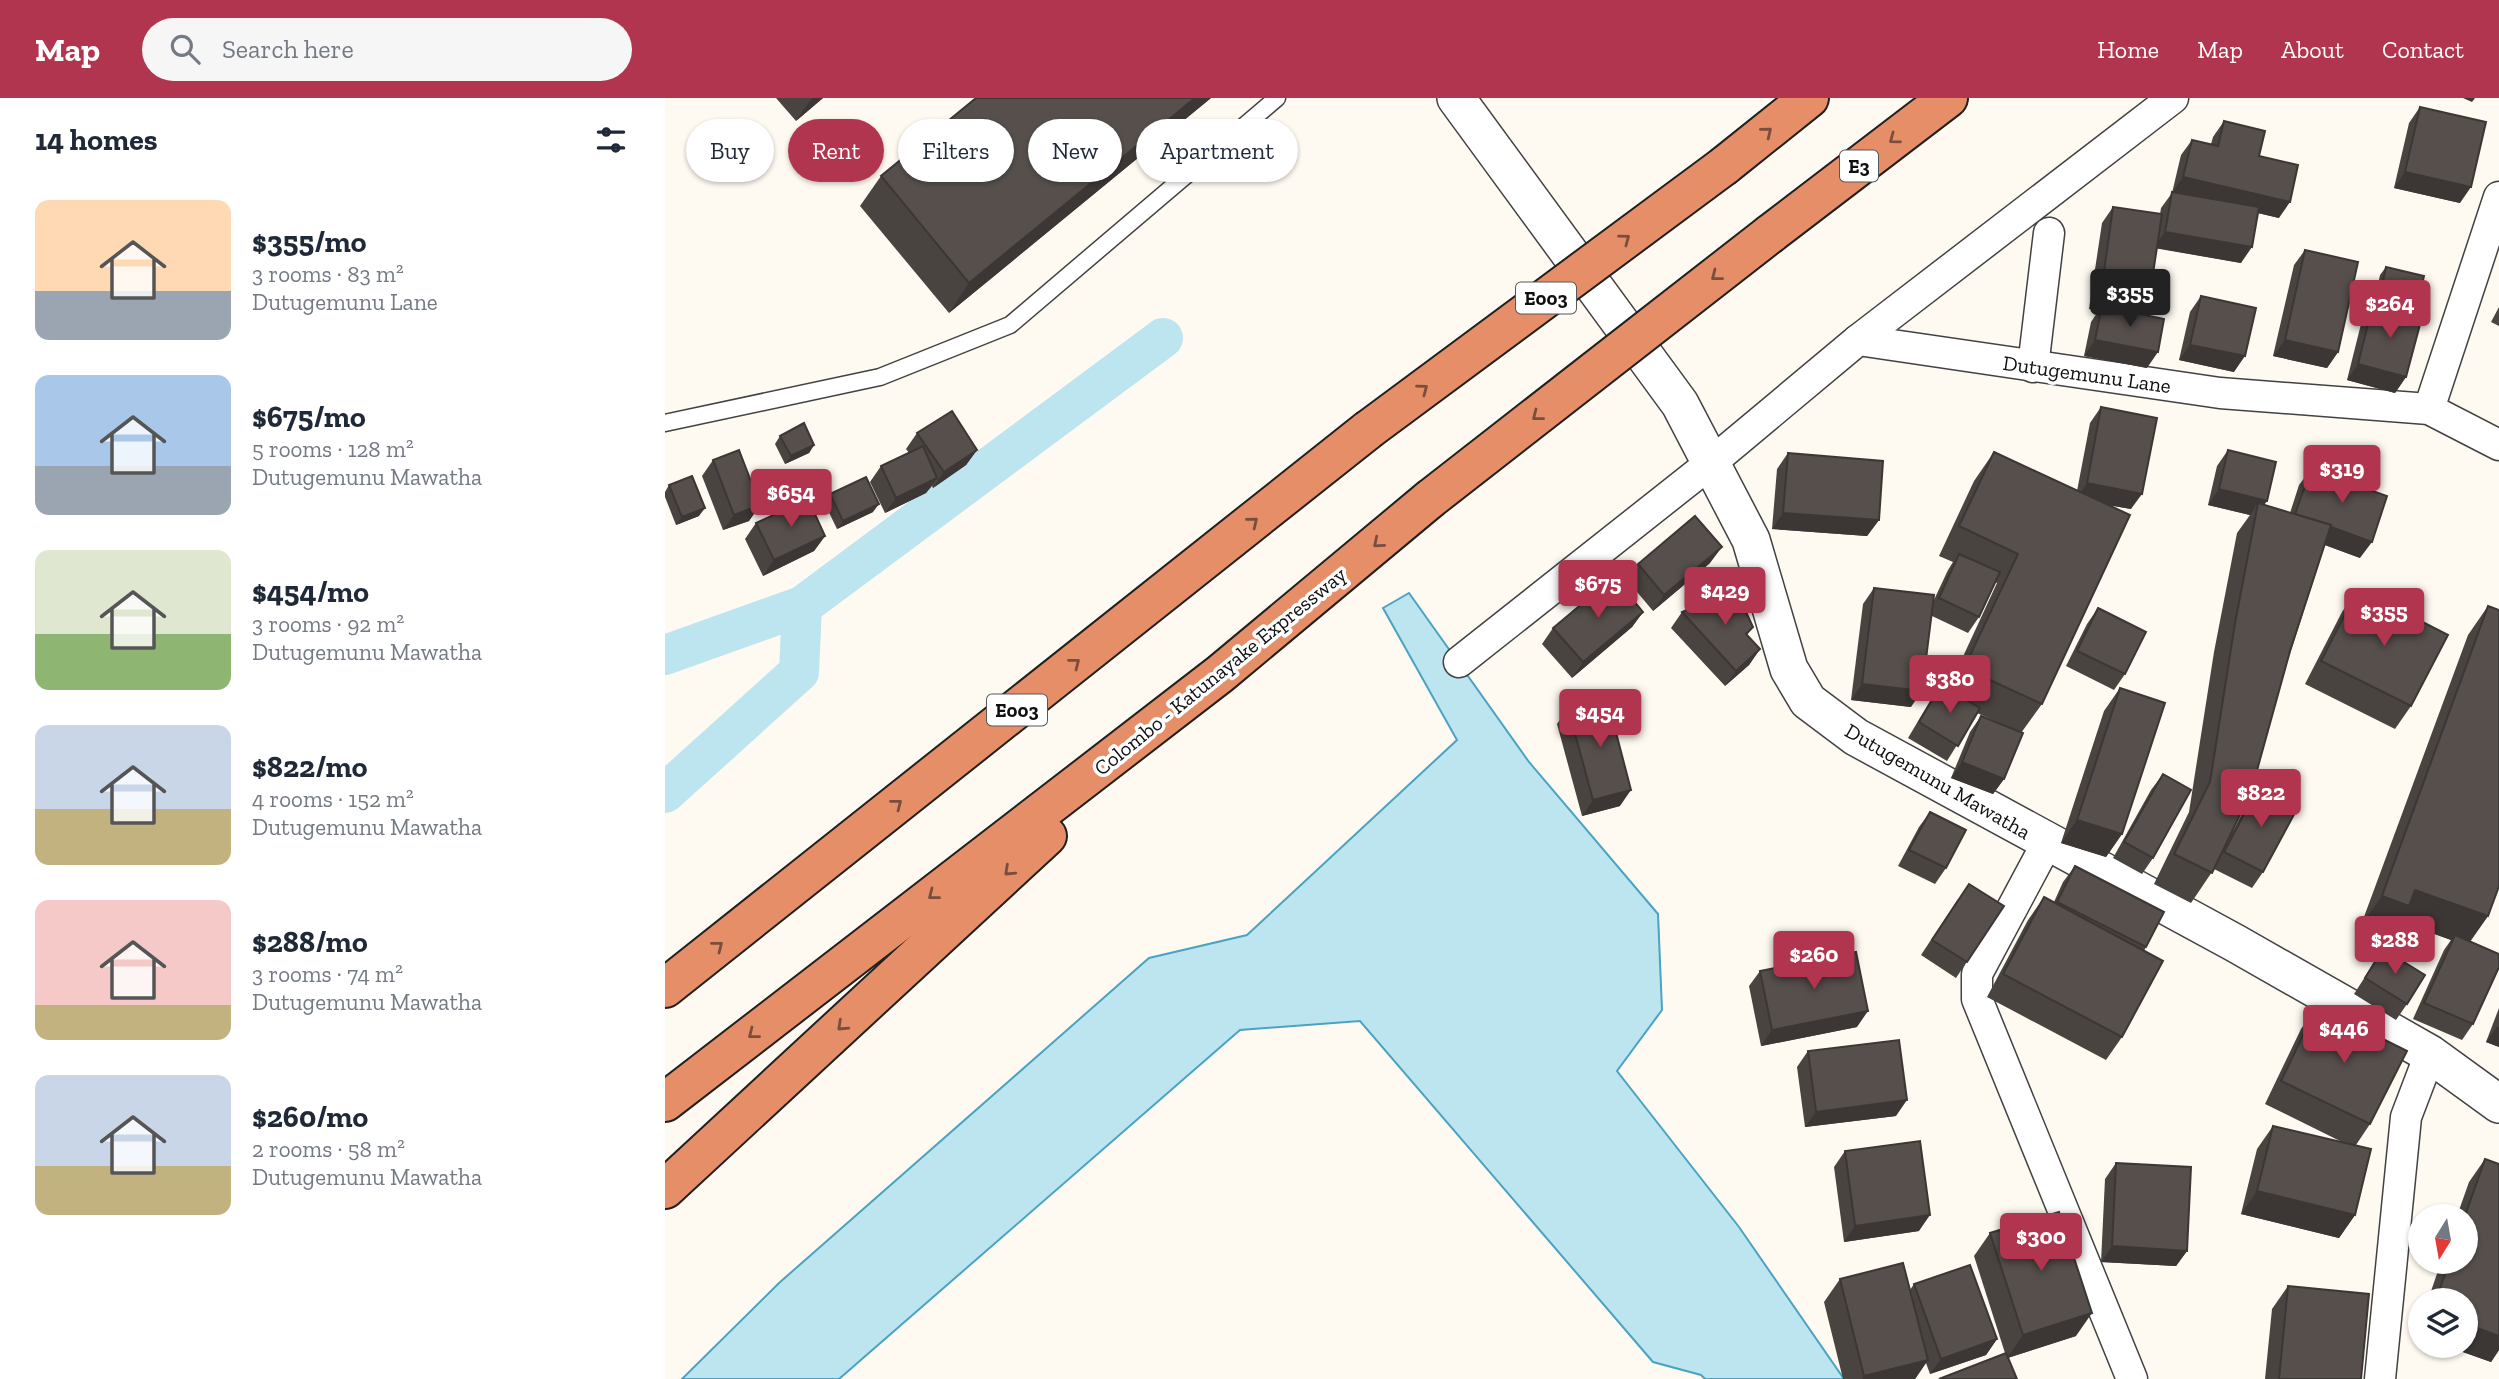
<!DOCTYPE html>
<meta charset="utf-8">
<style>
:root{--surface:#fff;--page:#f6f6f7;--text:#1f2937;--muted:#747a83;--accent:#b1354e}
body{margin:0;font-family:"Zilla Slab",serif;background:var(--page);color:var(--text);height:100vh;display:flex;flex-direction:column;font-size:26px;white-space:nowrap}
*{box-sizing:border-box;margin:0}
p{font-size:23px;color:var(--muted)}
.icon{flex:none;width:38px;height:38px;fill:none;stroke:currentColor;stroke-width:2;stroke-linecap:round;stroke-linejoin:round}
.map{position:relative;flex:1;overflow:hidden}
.drawer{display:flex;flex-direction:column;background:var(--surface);width:665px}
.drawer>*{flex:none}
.hud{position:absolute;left:21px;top:21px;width:665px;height:63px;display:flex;gap:14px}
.needle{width:46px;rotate:191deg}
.controls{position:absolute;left:1743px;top:1106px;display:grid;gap:14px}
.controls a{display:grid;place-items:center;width:70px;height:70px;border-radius:50%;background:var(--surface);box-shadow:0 2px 5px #0004;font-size:35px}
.price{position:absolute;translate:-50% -60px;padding:0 16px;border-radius:7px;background:var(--accent);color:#fff;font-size:23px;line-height:46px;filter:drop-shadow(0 2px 4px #0008)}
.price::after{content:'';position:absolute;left:50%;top:42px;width:21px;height:16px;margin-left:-10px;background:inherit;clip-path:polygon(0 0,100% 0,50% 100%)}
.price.on{background:#222;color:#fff}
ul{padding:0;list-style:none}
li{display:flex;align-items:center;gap:21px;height:175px;padding:0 35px}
li span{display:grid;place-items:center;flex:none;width:196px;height:140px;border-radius:14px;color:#555}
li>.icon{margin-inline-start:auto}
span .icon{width:84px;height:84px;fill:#fffc;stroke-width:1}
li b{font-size:30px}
h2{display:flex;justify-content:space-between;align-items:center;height:84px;padding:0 35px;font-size:30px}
.chip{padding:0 24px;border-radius:32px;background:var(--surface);box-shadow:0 2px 5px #0004;font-size:24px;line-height:63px}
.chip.on{background:var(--accent);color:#fff}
header{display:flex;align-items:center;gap:42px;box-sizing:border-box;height:98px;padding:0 35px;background:var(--accent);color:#fff}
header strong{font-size:33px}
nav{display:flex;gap:38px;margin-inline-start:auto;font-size:24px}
.search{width:490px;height:63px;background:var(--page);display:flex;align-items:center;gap:18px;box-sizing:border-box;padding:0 24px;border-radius:38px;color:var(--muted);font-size:26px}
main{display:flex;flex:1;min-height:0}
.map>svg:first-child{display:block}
.water{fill:#bce5f0;stroke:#4aa3c0;stroke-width:2}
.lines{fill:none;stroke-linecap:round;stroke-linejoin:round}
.canal{stroke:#bce5f0;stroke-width:40}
.service-casing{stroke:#424242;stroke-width:19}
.minor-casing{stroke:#424242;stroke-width:33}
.tertiary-casing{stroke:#424242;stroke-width:40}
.motorway-casing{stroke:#202020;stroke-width:42}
.service{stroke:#fff;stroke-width:16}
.minor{stroke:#fff;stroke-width:30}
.tertiary{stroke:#fff;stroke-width:37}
.motorway{stroke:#e58e68;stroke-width:38}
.motorway-bridge-casing{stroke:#202020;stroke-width:42;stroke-linecap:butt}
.motorway-bridge{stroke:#e58e68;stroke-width:38}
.wall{fill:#4a4441}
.shaded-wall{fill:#3c3735}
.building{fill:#564f4c;stroke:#3c3735;stroke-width:2}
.oneway{stroke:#7a4e3c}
.labels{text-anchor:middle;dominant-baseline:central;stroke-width:7;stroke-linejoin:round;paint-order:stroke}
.shield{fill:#fff;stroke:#575757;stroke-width:2}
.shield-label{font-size:19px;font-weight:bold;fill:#0f0f0f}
.street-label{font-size:21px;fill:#0f0f0f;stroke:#fff}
</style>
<header>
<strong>Map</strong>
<div class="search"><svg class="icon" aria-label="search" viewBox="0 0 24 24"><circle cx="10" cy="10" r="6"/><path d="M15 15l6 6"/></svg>Search here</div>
<nav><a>Home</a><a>Map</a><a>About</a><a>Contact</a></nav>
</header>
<main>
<section class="drawer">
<h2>14 homes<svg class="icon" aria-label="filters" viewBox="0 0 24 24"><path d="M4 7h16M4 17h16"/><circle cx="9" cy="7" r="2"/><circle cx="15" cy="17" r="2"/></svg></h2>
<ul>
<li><span style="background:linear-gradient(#ffd9b3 65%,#9aa5b1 0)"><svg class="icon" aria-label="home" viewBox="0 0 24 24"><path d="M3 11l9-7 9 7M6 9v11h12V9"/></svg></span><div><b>$355/mo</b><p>3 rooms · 83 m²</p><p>Dutugemunu Lane</p></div></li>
<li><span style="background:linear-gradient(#a9c7e8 65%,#9aa5b1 0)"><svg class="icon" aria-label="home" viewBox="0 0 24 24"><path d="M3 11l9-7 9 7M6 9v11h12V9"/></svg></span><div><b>$675/mo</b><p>5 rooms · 128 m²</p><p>Dutugemunu Mawatha</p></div></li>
<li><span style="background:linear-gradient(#dfe7d0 60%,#8fb573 0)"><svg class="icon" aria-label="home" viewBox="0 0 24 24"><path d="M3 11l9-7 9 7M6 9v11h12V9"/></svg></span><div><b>$454/mo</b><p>3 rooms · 92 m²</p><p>Dutugemunu Mawatha</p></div></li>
<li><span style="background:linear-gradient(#c9d6e8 60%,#c2b280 0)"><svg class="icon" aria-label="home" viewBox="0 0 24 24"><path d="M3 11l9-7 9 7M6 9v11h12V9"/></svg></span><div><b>$822/mo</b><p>4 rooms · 152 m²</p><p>Dutugemunu Mawatha</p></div></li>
<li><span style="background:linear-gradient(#f6c9c9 75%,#c2b280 0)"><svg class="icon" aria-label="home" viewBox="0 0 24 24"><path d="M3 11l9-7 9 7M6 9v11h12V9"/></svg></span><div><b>$288/mo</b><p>3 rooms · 74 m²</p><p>Dutugemunu Mawatha</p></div></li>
<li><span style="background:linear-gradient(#c9d6e8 65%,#c2b280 0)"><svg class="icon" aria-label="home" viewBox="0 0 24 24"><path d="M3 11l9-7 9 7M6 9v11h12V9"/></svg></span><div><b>$260/mo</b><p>2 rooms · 58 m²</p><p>Dutugemunu Mawatha</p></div></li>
</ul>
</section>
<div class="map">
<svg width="1834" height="1281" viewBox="0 0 1834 1281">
<rect width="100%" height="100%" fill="#fefaf2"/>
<!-- water -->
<path class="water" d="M744,495L864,664L993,816L997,912L952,973L1074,1129L1179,1281H1040L1036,1277L988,1264L695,923L575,932L174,1281H17L114,1185L484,860L582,837L792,642L718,510Z"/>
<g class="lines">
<!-- canal -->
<g class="canal">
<path d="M0,557L137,508L498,240"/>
<path d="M0,695L134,574L137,508"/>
</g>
<!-- service casing -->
<g class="service-casing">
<path id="service" d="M0,325L215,279L345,227L612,0"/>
</g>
<!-- minor casing -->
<g class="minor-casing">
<g id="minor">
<path d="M1193,242L1508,0"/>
<path d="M1368,269L1384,135"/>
<path d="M1764,311L1834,99"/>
<path d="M794,564L1047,364L1193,242L1555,295L1764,311L1834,347"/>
<path d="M1382,745L1312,876V901L1467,1281"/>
<path d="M1715,1281L1741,1019L1765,956"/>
</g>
</g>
<!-- tertiary casing -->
<g class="tertiary-casing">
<path id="tertiary" d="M791,0L1015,306L1086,442L1124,571L1143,603L1191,639L1570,845L1765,956L1834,1006"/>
</g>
<!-- motorway casing -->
<g class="motorway-casing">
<g id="motorway">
<path d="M1059,68L1144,0"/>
<path d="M1105,136L1283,0"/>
<path d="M0,890L703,332"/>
<path d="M0,1004L555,576L765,401"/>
<path d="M0,1091L382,738"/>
</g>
</g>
<!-- service -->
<use href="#service" class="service"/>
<!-- minor -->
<use href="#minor" class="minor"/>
<!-- tertiary -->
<use href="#tertiary" class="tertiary"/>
<!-- motorway -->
<use href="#motorway" class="motorway"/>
<!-- motorway-bridge casing -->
<g class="motorway-bridge-casing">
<g id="motorway-bridge">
<path d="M703,332L1059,68"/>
<path d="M765,401L1105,136"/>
</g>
</g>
<!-- motorway-bridge -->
<use href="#motorway-bridge" class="motorway-bridge"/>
</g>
<!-- wall -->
<g class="wall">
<path d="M111,0H158L131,23Z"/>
<path d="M311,0H546L284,215L195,108L216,78Z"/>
<path d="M1755,9L1795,105L1729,90L1744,25Z"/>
<path d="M1559,23L1594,58L1614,120L1593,115L1576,165L1492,150L1475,216L1482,270L1419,258L1426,224L1434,212L1424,211L1437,125L1448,109L1495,116L1496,110L1507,95L1516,57L1527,42L1546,46L1548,39Z"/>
<path d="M1640,152L1673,254L1662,270L1608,258L1629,167Z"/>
<path d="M1721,169L1750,215L1748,217L1741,279L1730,295L1682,282L1697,222L1709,206L1715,177Z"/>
<path d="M1536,198L1569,274L1514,262L1525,214Z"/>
<path d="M1834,209V228L1826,224Z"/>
<path d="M1436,309L1466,411L1442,407L1377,606L1356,635L1339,681L1328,696L1286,680L1305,634L1316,618L1348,631L1312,615L1282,663L1243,640L1265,603L1276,587L1283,591L1332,485L1330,484L1314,519L1303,535L1267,518L1246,609L1186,602L1198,506L1209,490L1268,504L1283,472L1288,464L1274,458L1309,383L1329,354L1412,393L1425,325Z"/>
<path d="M252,335L312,352L301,367L268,390L267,388L261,395L220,415L205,384L216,368L244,355L241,351Z"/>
<path d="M115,338L149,347L144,355L120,366L110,346Z"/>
<path d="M1563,352L1599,407L1625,415L1634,387L1646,371L1695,460L1660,447L1568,733L1583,704L1594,688L1598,774L1587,790L1549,771L1526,805L1489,786L1524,714L1549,554L1572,435L1585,417L1543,407L1552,368Z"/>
<path d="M1123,355L1214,422L1202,438L1107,431L1112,371Z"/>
<path d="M48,362L95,407L84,423L58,432L37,378Z"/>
<path d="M4,387L34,418L11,427L0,399V394Z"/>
<path d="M165,396L208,414L172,431L159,404Z"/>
<path d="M91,425L160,438L149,453L98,478L80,441Z"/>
<path d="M1045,465L988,513L962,482L973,466Z"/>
<path d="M1693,491L1746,608L1730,631L1640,586L1677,514Z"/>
<path d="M1823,508V818L1805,844L1808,926L1797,942L1748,921L1779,852L1786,842L1734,823L1723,837L1696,827L1803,537Z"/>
<path d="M1433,510L1460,576L1449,592L1401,568L1422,526Z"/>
<path d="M978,514L967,529L907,580L877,546L888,530Z"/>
<path d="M1017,514L1088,529L1082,537L1095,551L1084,567L1060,588L1006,530Z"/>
<path d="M1455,590L1457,736L1441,759L1396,745L1439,613Z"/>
<path d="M903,610L955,708L917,718L892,626Z"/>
<path d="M1498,676L1488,760L1477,776L1448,760L1486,692Z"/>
<path d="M1265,714L1281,770L1270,786L1233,768L1254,729Z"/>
<path d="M1410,768L1481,849L1479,853L1457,939L1441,962L1322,899L1363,822L1379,799L1389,804L1398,784Z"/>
<path d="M1293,801L1339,808L1291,880L1256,857Z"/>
<path d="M1718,851L1742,906L1731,922L1689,896Z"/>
<path d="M1095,873L1192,929L1096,948L1084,888Z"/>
<path d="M1652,908L1705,1026L1691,1047L1690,1117L1674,1140L1576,1116L1592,1051L1608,1028L1679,1045L1600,1006L1636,931Z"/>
<path d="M1834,910V949L1821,944Z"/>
<path d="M1143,953L1231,1018L1140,1029L1132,969Z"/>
<path d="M1180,1053L1254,1133L1179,1144L1169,1069Z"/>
<path d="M1820,1061L1834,1066V1252L1826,1264L1781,1248H1801V1202H1763L1776,1164H1801V1118H1792L1804,1084Z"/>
<path d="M1451,1065L1522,1153L1511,1168L1436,1164L1440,1081Z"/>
<path d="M1325,1135L1411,1238L1343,1260L1340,1255L1309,1158Z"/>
<path d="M1175,1181L1245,1192L1249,1186L1332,1241L1321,1257L1265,1276L1261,1265L1250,1281H1178L1159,1204Z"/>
<path d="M1623,1188L1696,1281H1600L1607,1211Z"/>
<path d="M1755,1223V1239L1750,1237Z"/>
</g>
<!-- shaded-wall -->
<g class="shaded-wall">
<path d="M147,0H158L131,23Z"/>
<path d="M530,0H546L284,215L304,185Z"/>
<path d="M1798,0H1810L1807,4Z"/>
<path d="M1740,74L1806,89L1795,105L1729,90Z"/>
<path d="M1518,79L1625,104L1614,120L1507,95Z"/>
<path d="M1500,134L1587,149L1576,165L1489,150Z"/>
<path d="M1436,195L1484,202L1473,218L1437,208L1434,212L1424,211Z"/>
<path d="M1713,206L1750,215L1744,223L1707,214Z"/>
<path d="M1430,242L1493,254L1482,270L1419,258Z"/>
<path d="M1620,242L1673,254L1662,270L1608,258Z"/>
<path d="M1525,247L1580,258L1569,274L1514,262Z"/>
<path d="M1693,266L1741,279L1730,295L1682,282Z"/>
<path d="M149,347L144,355L120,366L126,358Z"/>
<path d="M312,352L301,367L268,390L279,374Z"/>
<path d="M272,380L261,395L220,415L231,400Z"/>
<path d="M1422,385L1477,396L1466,411L1411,401Z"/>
<path d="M1554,391L1602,403L1591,418L1593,405L1585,417L1543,407Z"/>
<path d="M214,406L208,414L172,431L178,423Z"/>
<path d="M95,407L84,423L58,432L69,417Z"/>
<path d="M40,410L34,418L11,427L17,419Z"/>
<path d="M1118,415L1214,422L1202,438L1107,431Z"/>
<path d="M1630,416L1707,444L1695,460L1619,432Z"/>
<path d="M160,438L149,453L98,478L109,462Z"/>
<path d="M1057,449L1045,465L988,513L999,497Z"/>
<path d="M978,514L967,529L907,580L918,564Z"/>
<path d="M1095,551L1084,567L1060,588L1071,573Z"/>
<path d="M1197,586L1257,593L1246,609L1186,602Z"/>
<path d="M1297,664L1339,681L1328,696L1286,680Z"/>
<path d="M966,692L955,708L917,718L928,702Z"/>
<path d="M1412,722L1457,736L1441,759L1396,745Z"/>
<path d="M1750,792L1823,818L1802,847L1790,837L1786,842L1734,823L1723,837L1696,827L1717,798Z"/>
<path d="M1203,913L1192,929L1096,948L1107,932Z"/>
<path d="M1832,929H1834V949L1821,944Z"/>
<path d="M1242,1002L1231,1018L1140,1029L1151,1014Z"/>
<path d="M1592,1093L1690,1117L1674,1140L1576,1116Z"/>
<path d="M1265,1117L1254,1133L1179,1144L1190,1128Z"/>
<path d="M1447,1148L1522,1153L1511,1168L1436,1164Z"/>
<path d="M1427,1215L1411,1238L1342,1260L1358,1237Z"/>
<path d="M1801,1226L1834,1238V1252L1826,1264L1781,1248H1801Z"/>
<path d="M1755,1230V1239L1750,1237Z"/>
<path d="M1332,1241L1321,1257L1265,1276L1276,1261Z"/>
<path d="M1263,1262L1250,1281H1197L1199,1278Z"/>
</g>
<!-- building -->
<g class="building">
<path d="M311,0H530L304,185L216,78Z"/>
<path d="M1755,9L1821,24L1806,89L1740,74Z"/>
<path d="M1559,23L1600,33L1594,58L1633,67L1625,104L1518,79L1527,42L1553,48Z"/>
<path d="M1507,94L1594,109L1587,149L1500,134Z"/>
<path d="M1448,109L1497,116L1484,202L1436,195Z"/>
<path d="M1640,152L1693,164L1673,254L1620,242Z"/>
<path d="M1721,169L1759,178L1750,215L1713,206Z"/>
<path d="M1536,198L1591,210L1580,258L1525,247Z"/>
<path d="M1708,206L1757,219L1741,279L1693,266Z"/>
<path d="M1437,208L1499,221L1493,254L1430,242Z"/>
<path d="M1436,309L1492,320L1477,396L1422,385Z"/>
<path d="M287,313L312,352L279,374L252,335Z"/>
<path d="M139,325L149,347L126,358L115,338Z"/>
<path d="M258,348L272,380L231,400L216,368Z"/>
<path d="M74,352L95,407L69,417L48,362Z"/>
<path d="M1563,352L1611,364L1602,403L1554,391Z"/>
<path d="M1329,354L1465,417L1377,606L1299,570L1353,456L1294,428Z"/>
<path d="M1123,355L1218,363L1214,422L1118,415Z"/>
<path d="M1646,371L1722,398L1707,444L1666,429V427L1630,416Z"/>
<path d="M27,378L40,410L17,419L4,387Z"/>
<path d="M201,379L214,406L178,423L165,396Z"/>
<path d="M143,401L160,438L109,462L91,425Z"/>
<path d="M1593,405L1666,427L1625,553L1586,694L1547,775L1509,756L1545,684L1570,525Z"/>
<path d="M1030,418L1057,449L999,497L973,466Z"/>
<path d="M1294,456L1335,474L1314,519L1274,500Z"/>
<path d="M949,479L978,514L918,564L888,530Z"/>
<path d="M1070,490L1088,529L1081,536L1095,551L1071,573L1017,514Z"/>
<path d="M1209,490L1269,497L1257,593L1197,586Z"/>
<path d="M1693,491L1783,537L1746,608L1656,563Z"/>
<path d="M1823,508L1834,512V788L1823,818L1750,792L1744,808L1717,798Z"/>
<path d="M1433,510L1481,534L1460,576L1412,553Z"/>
<path d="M1276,587L1315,610L1293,648L1254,624Z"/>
<path d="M1455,590L1500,605L1457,736L1412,722Z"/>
<path d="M942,600L966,692L928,702L903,610Z"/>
<path d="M1316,618L1358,635L1339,681L1297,664Z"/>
<path d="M1498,676L1526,692L1488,760L1459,744Z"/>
<path d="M1594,688L1633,709L1598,774L1559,754Z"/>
<path d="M1265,714L1301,732L1281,770L1244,752Z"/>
<path d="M1410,768L1499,814L1481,849L1392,804Z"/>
<path d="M1304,786L1339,808L1302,864L1267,842Z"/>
<path d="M1379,799L1498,863L1457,939L1338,876Z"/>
<path d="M1790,837L1834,856V869L1808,926L1759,905Z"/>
<path d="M1718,851L1760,877L1742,906L1700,880Z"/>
<path d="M1191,854L1203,913L1107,932L1095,873Z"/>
<path d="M1652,908L1742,953L1705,1026L1616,983Z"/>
<path d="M1234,942L1242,1002L1151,1014L1143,953Z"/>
<path d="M1608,1028L1706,1051L1690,1117L1592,1093Z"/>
<path d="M1255,1043L1265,1117L1190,1128L1180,1053Z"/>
<path d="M1820,1061L1834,1066V1238L1801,1226V1202H1771L1784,1164H1801L1800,1118Z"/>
<path d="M1451,1065L1526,1069L1522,1153L1447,1148Z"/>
<path d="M1394,1114L1427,1215L1358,1237L1325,1135Z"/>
<path d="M1238,1165L1263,1262L1199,1278L1175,1181Z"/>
<path d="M1305,1167L1332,1241L1276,1261L1249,1186Z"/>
<path d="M1623,1188L1704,1196L1696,1281H1614Z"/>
<path d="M1341,1255L1352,1281H1274Z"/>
</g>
<!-- one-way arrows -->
<defs><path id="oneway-chevron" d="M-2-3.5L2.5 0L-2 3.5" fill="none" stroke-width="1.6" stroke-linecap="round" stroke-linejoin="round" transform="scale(1.75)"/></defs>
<g class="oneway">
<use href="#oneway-chevron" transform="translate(1102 34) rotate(-39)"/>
<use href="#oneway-chevron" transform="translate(1229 41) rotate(143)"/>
<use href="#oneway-chevron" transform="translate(960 141) rotate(-37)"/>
<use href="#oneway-chevron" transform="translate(1051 178) rotate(142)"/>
<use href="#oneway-chevron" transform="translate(758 291) rotate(-37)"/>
<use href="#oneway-chevron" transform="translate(872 318) rotate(142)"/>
<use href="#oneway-chevron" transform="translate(588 424) rotate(-39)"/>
<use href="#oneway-chevron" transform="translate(713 445) rotate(140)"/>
<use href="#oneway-chevron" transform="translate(410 565) rotate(-38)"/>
<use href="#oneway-chevron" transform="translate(232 706) rotate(-38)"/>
<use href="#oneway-chevron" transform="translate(344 773) rotate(137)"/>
<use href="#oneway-chevron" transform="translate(268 797) rotate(142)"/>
<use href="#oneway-chevron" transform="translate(53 848) rotate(-38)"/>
<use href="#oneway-chevron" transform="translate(177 928) rotate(137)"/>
<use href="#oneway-chevron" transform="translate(88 936) rotate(142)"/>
</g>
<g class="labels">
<!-- shield labels -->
<g class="shield">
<rect x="1175" y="52.5" width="38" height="31" rx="5"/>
<rect x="851" y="184.5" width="60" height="31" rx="5"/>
<rect x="322" y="596.5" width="60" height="31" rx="5"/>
</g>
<g class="shield-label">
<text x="1194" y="68">E3</text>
<text x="881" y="200">E003</text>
<text x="352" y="612">E003</text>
</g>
<!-- street labels -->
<g class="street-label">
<text transform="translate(1422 276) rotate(8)">Dutugemunu Lane</text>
<text transform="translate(555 573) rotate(-39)">Colombo - Katunayake Expressway</text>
<text transform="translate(1273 683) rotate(30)">Dutugemunu Mawatha</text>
</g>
</g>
</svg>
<div class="controls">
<a><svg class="needle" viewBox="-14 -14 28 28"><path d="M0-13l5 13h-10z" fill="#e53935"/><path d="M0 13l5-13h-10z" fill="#747a83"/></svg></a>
<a><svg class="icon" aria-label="layers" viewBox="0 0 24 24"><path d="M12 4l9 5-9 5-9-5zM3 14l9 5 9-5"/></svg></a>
</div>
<b class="price on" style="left:1465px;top:231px">$355</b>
<b class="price" style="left:1725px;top:242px">$264</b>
<b class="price" style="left:1677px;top:407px">$319</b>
<b class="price" style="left:126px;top:431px">$654</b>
<b class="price" style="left:933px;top:522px">$675</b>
<b class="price" style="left:1060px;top:529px">$429</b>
<b class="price" style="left:1719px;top:550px">$355</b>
<b class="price" style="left:1285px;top:617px">$380</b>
<b class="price" style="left:935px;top:651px">$454</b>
<b class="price" style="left:1596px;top:731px">$822</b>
<b class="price" style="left:1730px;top:878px">$288</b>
<b class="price" style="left:1149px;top:893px">$260</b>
<b class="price" style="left:1679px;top:967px">$446</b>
<b class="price" style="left:1376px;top:1175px">$300</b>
<div class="hud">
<a class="chip">Buy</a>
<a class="chip on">Rent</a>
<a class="chip">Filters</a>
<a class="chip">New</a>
<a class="chip">Apartment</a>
</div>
</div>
</main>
